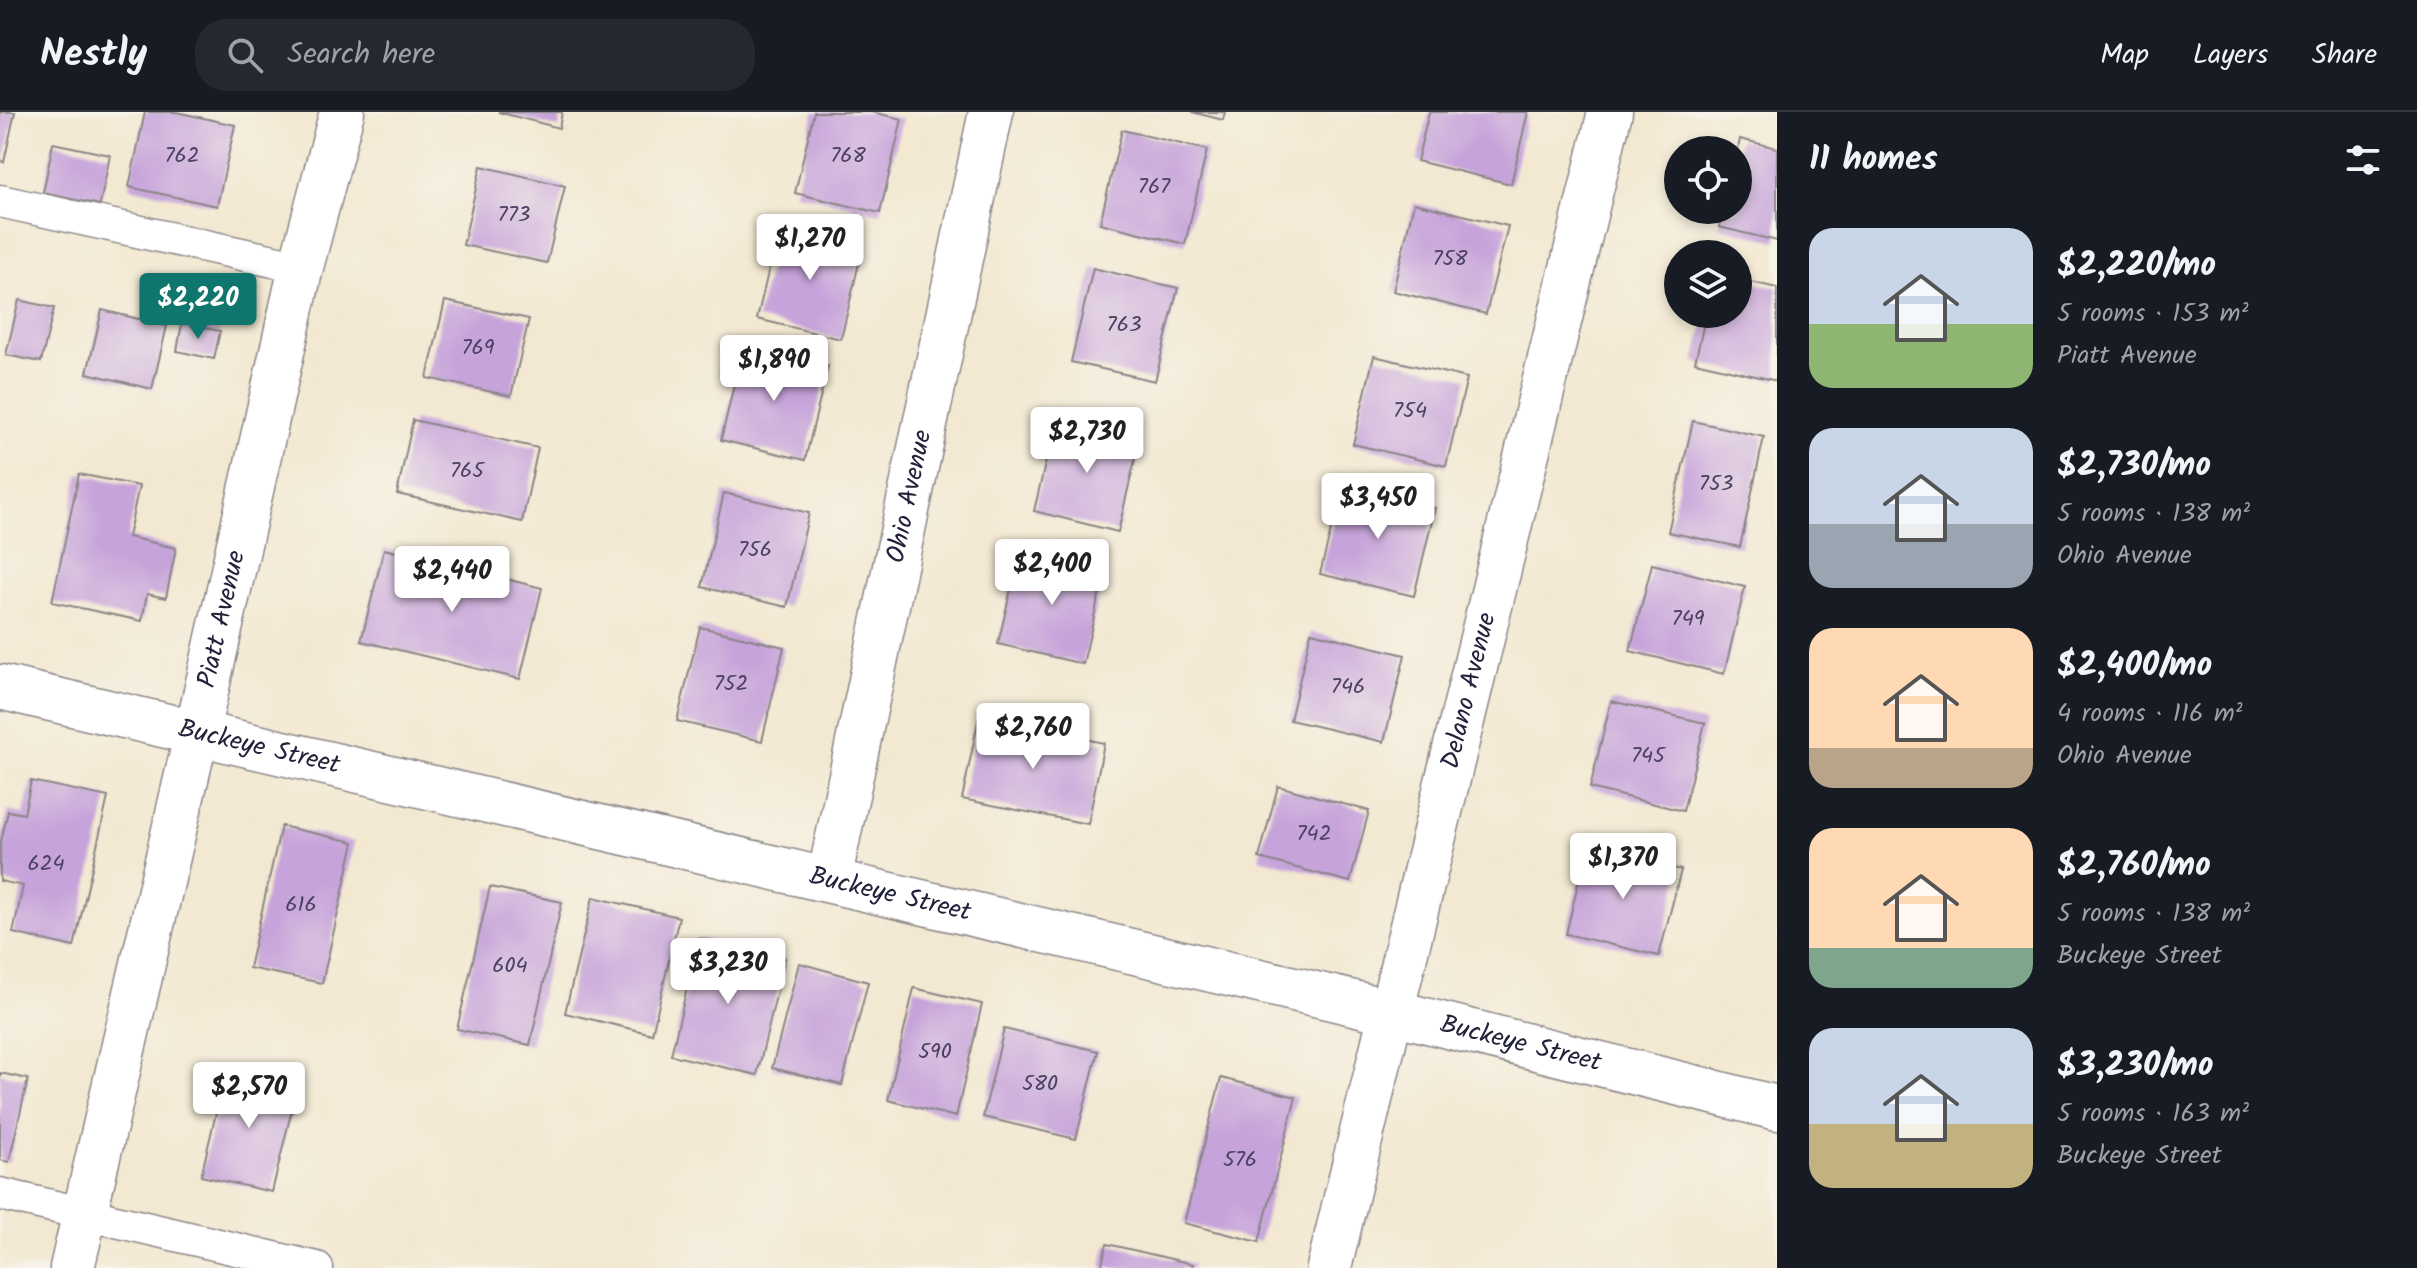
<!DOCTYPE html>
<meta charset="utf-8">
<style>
:root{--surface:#171b24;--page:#242831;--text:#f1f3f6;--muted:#9ea1a6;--line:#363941;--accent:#0f766e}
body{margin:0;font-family:Kalam,sans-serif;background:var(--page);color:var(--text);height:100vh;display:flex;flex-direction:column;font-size:30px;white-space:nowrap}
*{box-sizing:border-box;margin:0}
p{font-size:26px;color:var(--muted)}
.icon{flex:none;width:44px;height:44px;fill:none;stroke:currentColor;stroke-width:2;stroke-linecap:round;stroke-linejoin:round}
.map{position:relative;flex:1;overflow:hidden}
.side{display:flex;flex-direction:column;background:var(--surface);width:640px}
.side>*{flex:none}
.fabs{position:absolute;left:1664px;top:24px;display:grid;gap:16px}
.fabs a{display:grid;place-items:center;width:88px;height:88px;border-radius:50%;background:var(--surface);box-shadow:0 4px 12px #0003;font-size:40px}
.price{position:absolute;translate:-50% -68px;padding:0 18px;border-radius:8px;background:#fff;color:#222;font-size:26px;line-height:52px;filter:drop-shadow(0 2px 4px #0008)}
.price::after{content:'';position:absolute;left:50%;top:48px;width:24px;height:18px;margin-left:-12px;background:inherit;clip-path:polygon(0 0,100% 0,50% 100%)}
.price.current{background:var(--accent);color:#fff}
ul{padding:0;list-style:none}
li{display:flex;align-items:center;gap:24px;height:200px;padding:0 32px}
li span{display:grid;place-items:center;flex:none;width:224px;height:160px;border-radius:24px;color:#555}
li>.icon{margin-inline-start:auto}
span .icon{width:96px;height:96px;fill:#fffc;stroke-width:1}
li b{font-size:34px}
h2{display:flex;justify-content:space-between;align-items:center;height:96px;padding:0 32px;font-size:34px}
header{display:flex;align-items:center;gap:48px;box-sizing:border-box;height:112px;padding:0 40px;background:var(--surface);border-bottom:2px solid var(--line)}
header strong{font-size:38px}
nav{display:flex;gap:44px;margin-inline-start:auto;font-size:28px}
.search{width:560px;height:72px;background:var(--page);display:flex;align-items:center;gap:20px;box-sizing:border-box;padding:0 28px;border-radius:32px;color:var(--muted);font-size:30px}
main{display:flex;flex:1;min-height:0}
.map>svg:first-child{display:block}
.building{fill:#c6a3da}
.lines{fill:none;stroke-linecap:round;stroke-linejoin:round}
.service-casing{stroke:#8a8586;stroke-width:35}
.minor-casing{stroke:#8a8586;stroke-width:47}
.service{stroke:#fff;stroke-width:32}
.minor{stroke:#fff;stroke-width:44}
.labels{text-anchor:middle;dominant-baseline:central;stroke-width:8;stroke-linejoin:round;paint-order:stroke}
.number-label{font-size:22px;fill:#4b4263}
.street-label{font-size:26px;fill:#22223b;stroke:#f7f3e8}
</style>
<header>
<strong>Nestly</strong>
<div class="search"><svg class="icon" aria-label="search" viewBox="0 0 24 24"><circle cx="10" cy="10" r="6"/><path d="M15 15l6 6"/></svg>Search here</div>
<nav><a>Map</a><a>Layers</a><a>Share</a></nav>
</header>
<main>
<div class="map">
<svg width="1777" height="1156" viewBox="0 0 1777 1156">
<rect width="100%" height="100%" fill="#f7f3e8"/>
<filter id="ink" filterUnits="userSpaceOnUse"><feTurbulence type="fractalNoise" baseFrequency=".0125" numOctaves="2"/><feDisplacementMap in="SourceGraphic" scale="16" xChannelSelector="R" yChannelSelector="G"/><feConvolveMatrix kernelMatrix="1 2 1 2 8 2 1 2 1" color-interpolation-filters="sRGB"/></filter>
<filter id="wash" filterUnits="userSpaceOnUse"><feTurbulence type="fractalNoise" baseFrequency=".006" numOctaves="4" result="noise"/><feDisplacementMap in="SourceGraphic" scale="32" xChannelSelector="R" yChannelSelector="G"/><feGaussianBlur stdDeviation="1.8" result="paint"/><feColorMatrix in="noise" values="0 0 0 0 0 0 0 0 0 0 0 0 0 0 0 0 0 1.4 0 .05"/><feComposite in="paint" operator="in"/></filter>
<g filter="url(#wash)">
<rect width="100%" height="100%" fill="#f3e8d1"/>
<g id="blocks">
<!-- building -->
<g class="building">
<path d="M0,0H15L4,50L0,49Z"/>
<path d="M145,0H176L235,13L217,94L129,75Z"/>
<path d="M498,0H562L559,16Z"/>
<path d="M814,0H872L902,7L880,101L795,81Z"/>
<path d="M1192,0H1225L1223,8Z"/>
<path d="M1429,0H1528L1511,72L1417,49Z"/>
<path d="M1122,18L1207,38L1185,132L1100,111Z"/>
<path d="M1740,27L1777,36V129L1719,115L1723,98H1738V37Z"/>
<path d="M53,31L110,43L100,93L43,81Z"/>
<path d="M481,54L565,74L547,151L463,133Z"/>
<path d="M1414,91L1508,114L1486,202L1393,179Z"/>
<path d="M779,114L863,134L841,227L757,207Z"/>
<path d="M1093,156L1178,176L1155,269L1071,250Z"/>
<path d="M1738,167L1777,176V269L1695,250L1706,202H1738Z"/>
<path d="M19,188L54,196L41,250L6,243Z"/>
<path d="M445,189L529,207L511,284L427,266Z"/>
<path d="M102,198L167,214L152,277L87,261Z"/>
<path d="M182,211L220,219L214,247L177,239Z"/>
<path d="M743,234L828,254L805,348L721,328Z"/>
<path d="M1374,244L1467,266L1446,354L1353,332Z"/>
<path d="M1056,306L1140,326L1118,420L1034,399Z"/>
<path d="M413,308L538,336L522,410L397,382Z"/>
<path d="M1693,309L1764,325L1740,435L1668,420Z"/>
<path d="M79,362L139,374L128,425L176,436L166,486L147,482L142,509L52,490Z"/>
<path d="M1342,374L1435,396L1414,484L1320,462Z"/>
<path d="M724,381L809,401L787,495L702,475Z"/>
<path d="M384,437L542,476L520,567L361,529Z"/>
<path d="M1020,438L1105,458L1083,552L998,532Z"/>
<path d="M1652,452L1745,475L1724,562L1630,539Z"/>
<path d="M700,515L784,535L762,629L677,609Z"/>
<path d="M1311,520L1405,543L1384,630L1290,608Z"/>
<path d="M1611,589L1705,611L1683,699L1590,676Z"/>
<path d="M979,605L1104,631L1088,712L962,687Z"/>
<path d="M31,669L108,685L74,835L13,821L23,774L0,769V734L8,699L24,702Z"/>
<path d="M1278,674L1369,699L1350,770L1259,746Z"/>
<path d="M281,714L354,730L322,871L249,856Z"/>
<path d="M1587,734L1681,758L1659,844L1566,822Z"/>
<path d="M490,775L562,790L530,933L457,917Z"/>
<path d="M593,785L679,805L652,922L565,901Z"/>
<path d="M699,826L785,846L757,963L671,943Z"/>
<path d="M799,851L868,870L842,973L772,956Z"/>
<path d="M914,876L982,892L956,1005L888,988Z"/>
<path d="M1004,917L1098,939L1076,1027L983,1005Z"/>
<path d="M227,955L298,972L272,1080L201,1064Z"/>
<path d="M0,961L28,967L9,1050L0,1048Z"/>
<path d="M1221,966L1296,985L1259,1130L1184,1111Z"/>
<path d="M1107,1132L1193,1152L1192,1156H1101Z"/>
</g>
</g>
</g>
<g filter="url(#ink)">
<use href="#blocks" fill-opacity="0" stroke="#8a8586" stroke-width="2"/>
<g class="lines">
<!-- service casing -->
<g class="service-casing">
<g id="service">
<path d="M0,89L301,155"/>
<path d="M0,1082L317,1156"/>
</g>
</g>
<!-- minor casing -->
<g class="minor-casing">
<g id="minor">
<path id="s1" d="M0,575L1392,900L1777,996"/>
<path id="s2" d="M829,768L991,0"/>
<path id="s3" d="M72,1156L197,620L301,155L342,0"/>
<path id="s4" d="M1329,1156L1610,0"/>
</g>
</g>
<!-- service -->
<use href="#service" class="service"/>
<!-- minor -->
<use href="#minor" class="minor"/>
</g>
</g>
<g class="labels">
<!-- number labels -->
<g class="number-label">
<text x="182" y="44">762</text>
<text x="848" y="44">768</text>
<text x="1154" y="75">767</text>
<text x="514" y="103">773</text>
<text x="1450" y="147">758</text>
<text x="1124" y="213">763</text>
<text x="478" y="236">769</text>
<text x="1410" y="299">754</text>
<text x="467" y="359">765</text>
<text x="1716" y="372">753</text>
<text x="755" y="438">756</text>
<text x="1688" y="507">749</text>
<text x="731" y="572">752</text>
<text x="1348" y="575">746</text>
<text x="1648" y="644">745</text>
<text x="1314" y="722">742</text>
<text x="46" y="752">624</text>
<text x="301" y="793">616</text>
<text x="510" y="854">604</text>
<text x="935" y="940">590</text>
<text x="1040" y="972">580</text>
<text x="1240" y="1048">576</text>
</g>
<!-- street labels -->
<g class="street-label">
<text stroke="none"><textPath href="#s2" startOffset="392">Ohio Avenue</textPath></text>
<text stroke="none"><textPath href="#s3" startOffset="666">Piatt Avenue</textPath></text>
<text stroke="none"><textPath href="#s4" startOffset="594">Delano Avenue</textPath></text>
<text stroke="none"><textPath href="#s1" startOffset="266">Buckeye Street</textPath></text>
<text stroke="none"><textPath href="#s1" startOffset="914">Buckeye Street</textPath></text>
<text stroke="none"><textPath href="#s1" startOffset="1562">Buckeye Street</textPath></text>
</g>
</g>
</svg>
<div class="fabs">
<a><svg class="icon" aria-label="locate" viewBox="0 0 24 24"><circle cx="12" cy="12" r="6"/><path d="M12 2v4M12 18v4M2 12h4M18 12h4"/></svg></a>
<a><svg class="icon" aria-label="layers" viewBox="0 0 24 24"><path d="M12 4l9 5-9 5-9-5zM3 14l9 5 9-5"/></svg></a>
</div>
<b class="price" style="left:810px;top:170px">$1,270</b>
<b class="price current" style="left:198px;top:229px">$2,220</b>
<b class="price" style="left:774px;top:291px">$1,890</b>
<b class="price" style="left:1087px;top:363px">$2,730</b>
<b class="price" style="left:1378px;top:429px">$3,450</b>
<b class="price" style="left:1052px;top:495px">$2,400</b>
<b class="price" style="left:452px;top:502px">$2,440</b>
<b class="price" style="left:1033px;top:659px">$2,760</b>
<b class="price" style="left:1623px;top:789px">$1,370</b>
<b class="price" style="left:728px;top:894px">$3,230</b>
<b class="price" style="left:249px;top:1018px">$2,570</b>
</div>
<section class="side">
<h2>11 homes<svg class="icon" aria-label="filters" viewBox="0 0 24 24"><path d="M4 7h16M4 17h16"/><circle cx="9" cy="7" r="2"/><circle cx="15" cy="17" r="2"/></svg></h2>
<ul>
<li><span style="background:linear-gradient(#c9d6e8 60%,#8fb573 0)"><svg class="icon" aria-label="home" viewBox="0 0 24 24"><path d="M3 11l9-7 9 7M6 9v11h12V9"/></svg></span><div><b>$2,220/mo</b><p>5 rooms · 153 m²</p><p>Piatt Avenue</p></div></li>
<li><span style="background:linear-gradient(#c9d6e8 60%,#9aa5b1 0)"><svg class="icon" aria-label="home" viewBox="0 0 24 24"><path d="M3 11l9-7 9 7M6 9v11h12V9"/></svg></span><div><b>$2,730/mo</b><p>5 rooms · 138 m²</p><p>Ohio Avenue</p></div></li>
<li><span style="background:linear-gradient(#ffd9b3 75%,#b9a48a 0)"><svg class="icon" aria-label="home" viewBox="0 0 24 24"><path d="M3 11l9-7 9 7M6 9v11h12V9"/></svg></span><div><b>$2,400/mo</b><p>4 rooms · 116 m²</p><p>Ohio Avenue</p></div></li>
<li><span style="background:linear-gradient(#ffd9b3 75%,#7fa58c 0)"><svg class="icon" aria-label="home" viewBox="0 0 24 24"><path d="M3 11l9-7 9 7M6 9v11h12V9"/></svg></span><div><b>$2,760/mo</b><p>5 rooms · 138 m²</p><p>Buckeye Street</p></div></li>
<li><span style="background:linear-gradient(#c9d6e8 60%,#c2b280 0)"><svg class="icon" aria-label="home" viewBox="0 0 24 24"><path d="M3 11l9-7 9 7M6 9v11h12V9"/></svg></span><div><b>$3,230/mo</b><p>5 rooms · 163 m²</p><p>Buckeye Street</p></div></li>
</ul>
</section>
</main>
